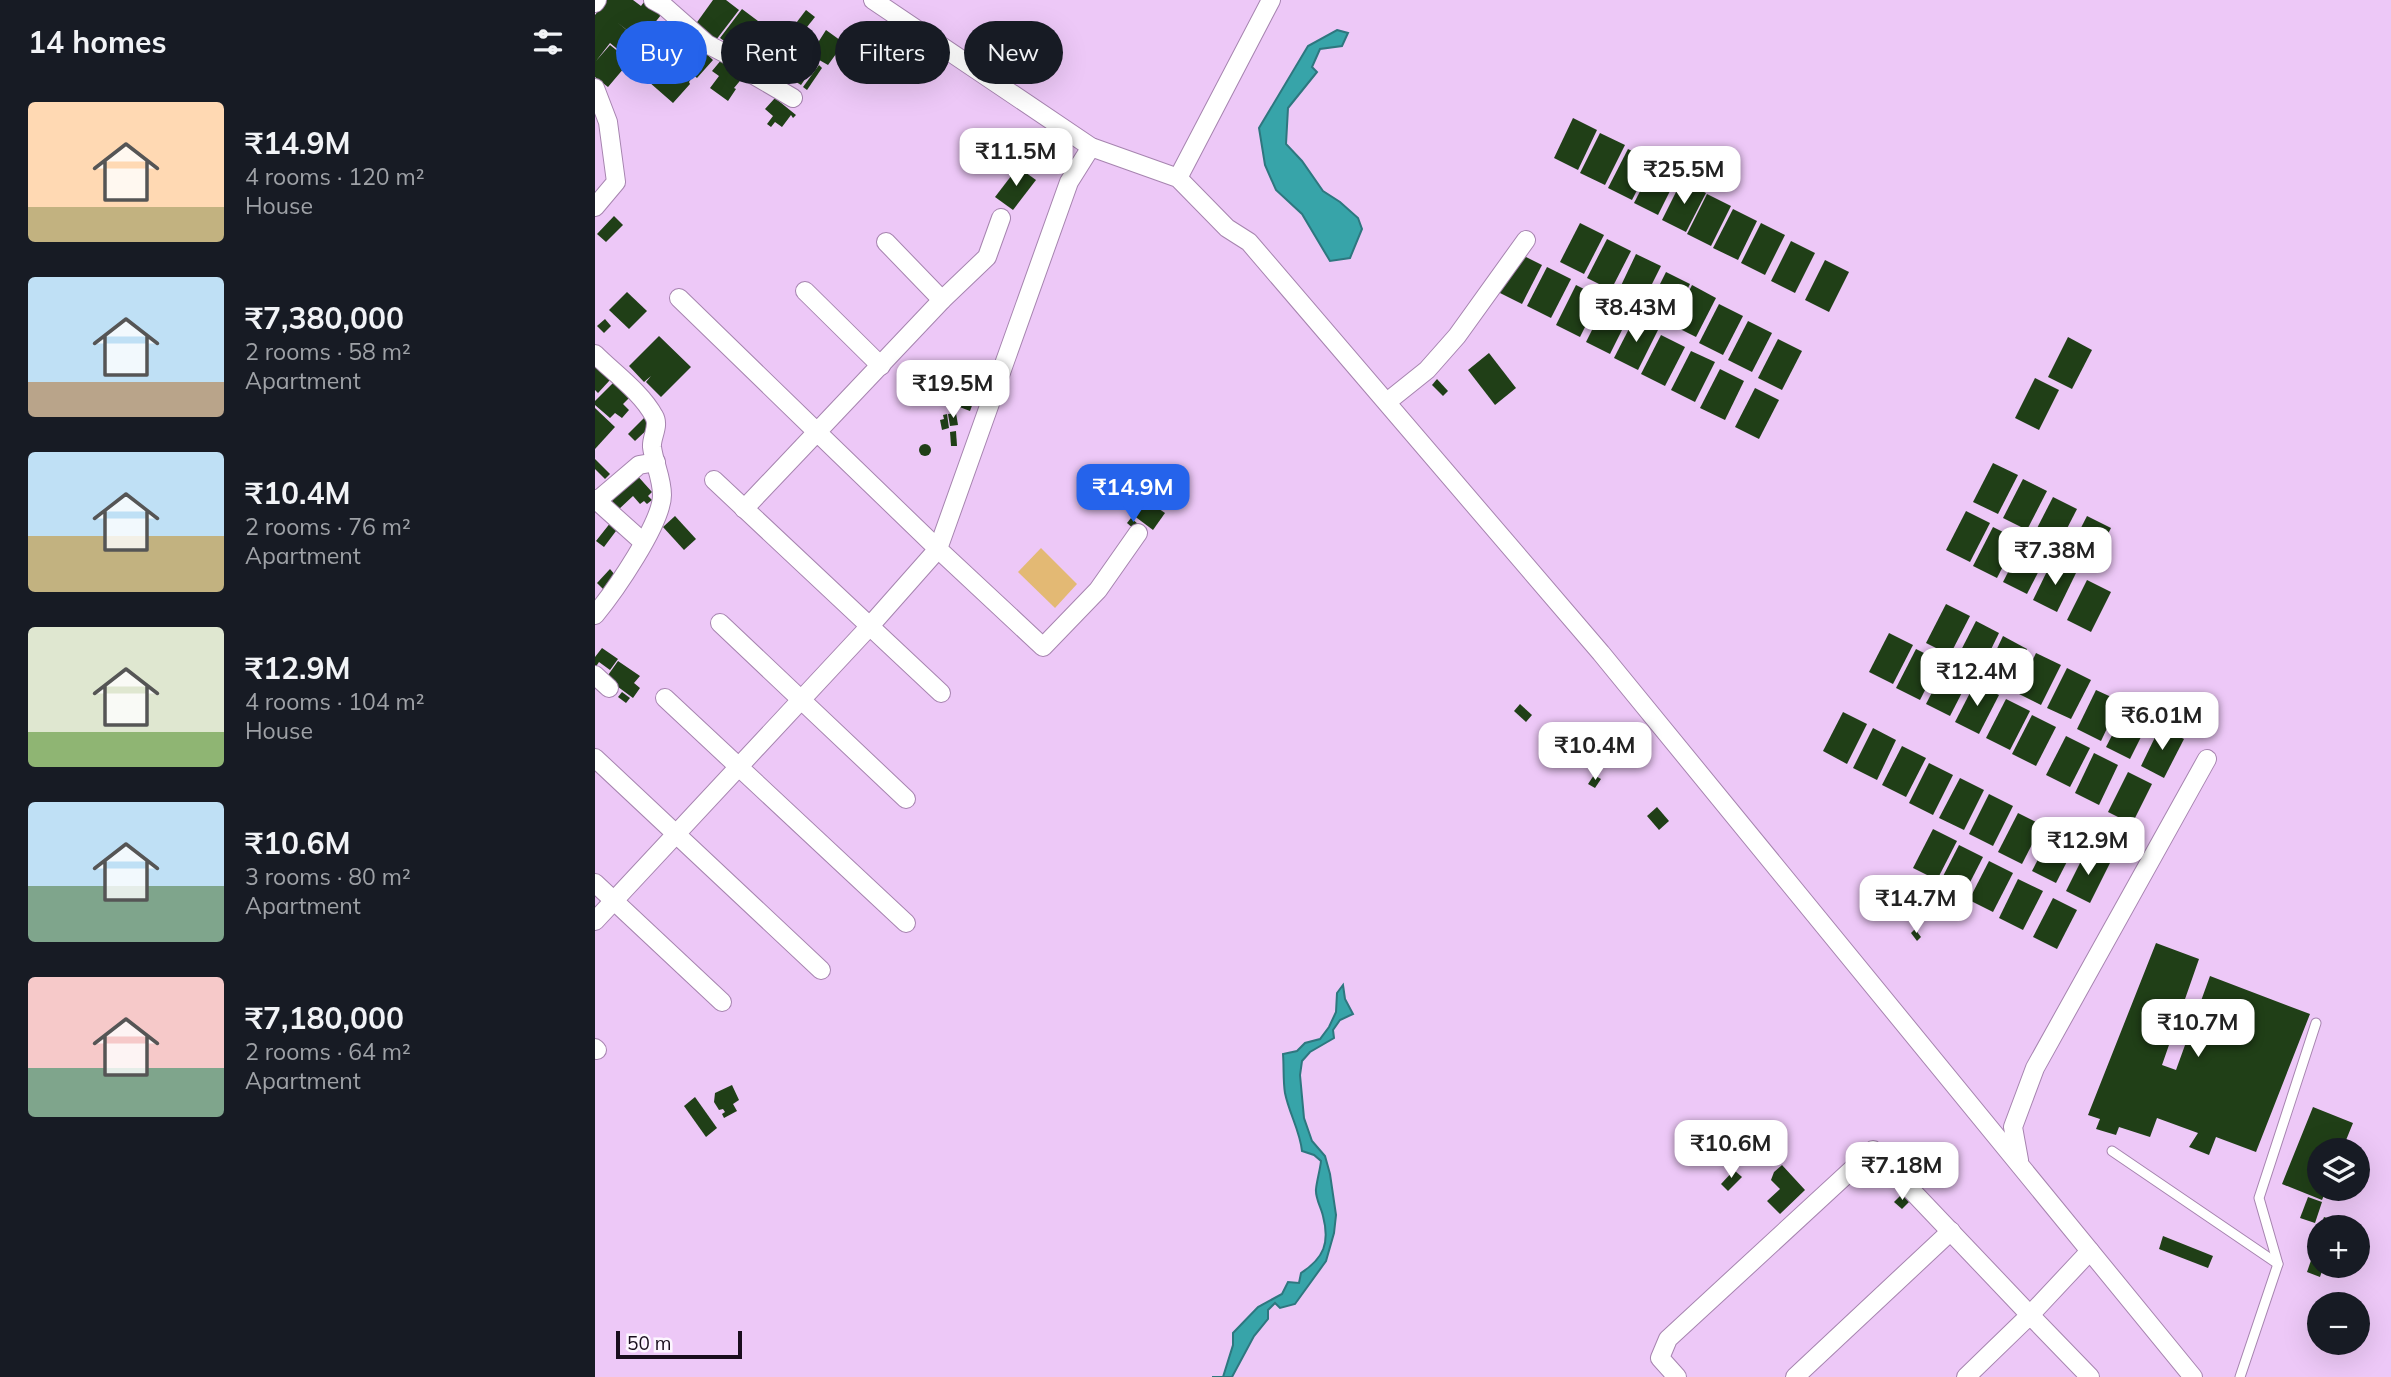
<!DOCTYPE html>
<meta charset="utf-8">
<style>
:root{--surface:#171b24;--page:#242831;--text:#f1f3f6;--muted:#9ea1a6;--accent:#2563eb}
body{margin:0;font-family:Mulish,sans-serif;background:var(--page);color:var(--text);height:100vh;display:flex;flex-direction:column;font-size:26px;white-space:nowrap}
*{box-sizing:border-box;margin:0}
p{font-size:23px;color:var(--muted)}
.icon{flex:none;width:38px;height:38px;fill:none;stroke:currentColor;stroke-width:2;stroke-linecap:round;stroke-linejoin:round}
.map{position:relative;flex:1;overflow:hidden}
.side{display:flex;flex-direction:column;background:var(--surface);width:595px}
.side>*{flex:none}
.guide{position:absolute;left:21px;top:21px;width:665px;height:63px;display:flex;gap:14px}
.fabs{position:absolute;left:1712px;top:1138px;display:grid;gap:14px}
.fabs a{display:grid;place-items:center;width:63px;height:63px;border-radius:50%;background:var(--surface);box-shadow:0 7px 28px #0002;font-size:35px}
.scale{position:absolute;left:21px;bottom:18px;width:126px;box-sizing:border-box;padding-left:7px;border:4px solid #190d1d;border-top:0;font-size:19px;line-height:24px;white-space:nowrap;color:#190d1d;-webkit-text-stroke:5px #fdf6ff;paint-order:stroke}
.price{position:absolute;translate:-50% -60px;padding:0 16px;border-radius:14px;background:#fff;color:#222;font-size:23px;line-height:46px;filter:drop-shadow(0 2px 4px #0008)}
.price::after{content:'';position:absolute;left:50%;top:42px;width:21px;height:16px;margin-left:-10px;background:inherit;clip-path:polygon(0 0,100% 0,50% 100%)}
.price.on{background:var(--accent);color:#fff}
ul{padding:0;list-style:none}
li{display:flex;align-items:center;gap:21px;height:175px;padding:0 28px}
li span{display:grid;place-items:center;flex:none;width:196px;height:140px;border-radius:7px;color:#555}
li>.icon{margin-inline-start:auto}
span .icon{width:84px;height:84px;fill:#fffc;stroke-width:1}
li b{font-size:30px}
h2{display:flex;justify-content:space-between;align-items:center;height:84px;padding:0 28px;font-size:30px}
.tag{padding:0 24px;border-radius:32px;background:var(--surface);box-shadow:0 7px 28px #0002;font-size:24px;line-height:63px}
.tag.on{background:var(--accent);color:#fff}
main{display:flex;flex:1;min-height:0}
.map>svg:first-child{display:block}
.green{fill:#e3b974}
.water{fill:#37a4a9;stroke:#2e777f;stroke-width:2}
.building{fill:#203f17}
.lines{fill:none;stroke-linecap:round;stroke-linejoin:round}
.lane-casing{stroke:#a684af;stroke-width:11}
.street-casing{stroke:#a684af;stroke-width:20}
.lane{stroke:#fff;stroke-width:9}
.street{stroke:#fff;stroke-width:18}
</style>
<main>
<section class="side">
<h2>14 homes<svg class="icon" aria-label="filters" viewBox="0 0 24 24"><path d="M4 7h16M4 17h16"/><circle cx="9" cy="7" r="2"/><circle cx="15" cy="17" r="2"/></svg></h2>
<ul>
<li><span style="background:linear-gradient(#ffd9b3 75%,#c2b280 0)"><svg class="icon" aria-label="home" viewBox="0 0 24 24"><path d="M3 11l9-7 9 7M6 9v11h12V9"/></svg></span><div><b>₹14.9M</b><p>4 rooms · 120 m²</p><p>House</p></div></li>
<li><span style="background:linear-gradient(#bfe0f5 75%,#b9a48a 0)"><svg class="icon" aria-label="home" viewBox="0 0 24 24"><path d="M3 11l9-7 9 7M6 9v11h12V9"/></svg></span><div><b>₹7,380,000</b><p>2 rooms · 58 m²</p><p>Apartment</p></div></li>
<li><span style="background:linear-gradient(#bfe0f5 60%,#c2b280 0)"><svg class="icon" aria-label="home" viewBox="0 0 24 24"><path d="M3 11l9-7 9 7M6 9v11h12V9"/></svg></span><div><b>₹10.4M</b><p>2 rooms · 76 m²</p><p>Apartment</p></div></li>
<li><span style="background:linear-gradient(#dfe7d0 75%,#8fb573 0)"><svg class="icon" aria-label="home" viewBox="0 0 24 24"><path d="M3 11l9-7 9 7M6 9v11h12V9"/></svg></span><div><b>₹12.9M</b><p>4 rooms · 104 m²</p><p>House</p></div></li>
<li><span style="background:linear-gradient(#bfe0f5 60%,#7fa58c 0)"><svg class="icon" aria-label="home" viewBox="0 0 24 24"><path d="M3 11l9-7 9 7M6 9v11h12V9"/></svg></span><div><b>₹10.6M</b><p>3 rooms · 80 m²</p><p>Apartment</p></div></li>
<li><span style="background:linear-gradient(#f6c9c9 65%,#7fa58c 0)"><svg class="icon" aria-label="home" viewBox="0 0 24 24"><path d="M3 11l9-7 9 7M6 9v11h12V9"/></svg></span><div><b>₹7,180,000</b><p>2 rooms · 64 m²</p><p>Apartment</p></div></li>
</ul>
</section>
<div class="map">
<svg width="1796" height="1377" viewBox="0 0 1796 1377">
<rect width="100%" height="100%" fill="#edc8f7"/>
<!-- green -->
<path class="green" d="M446,548L482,584L460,608L423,572Z"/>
<!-- water -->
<g class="water">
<path d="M742,30L753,33L747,46L725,49L717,67L722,72L693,108L691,144L707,161L728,191L745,202L763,218L767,229L755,258L735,261L707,214L681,190L670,165L664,128L713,46Z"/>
<path d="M748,985L750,999L758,1014L745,1020L738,1030L739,1038L715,1052L707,1061L705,1075L709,1118L717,1141L730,1156L735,1174L741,1215L739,1233L731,1261L700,1304L685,1308L680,1303L673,1310V1319L659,1336L637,1377H617H628L638,1345V1333L663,1307L687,1294L693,1282L704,1283L706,1273C729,1258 735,1243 728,1216C726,1207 720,1198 721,1189C722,1180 725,1170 726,1161L719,1155L707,1151C705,1131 694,1113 690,1093C688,1081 689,1067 688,1054L702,1051L710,1043L725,1039L734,1027L741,1012L742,993Z"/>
</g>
<!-- building -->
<g class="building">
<path d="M12,0H38L46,6L49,2L66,15L58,25L63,28L50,44L23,23L39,36L26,52L15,43L1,61L15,45L35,61L13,87L0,77V15Z"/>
<path d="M118,0H131L144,10L121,40L100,25Z"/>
<path d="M147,9L167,24L148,50L134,40L132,43L125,38Z"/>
<path d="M211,10L220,17L204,37L195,31Z"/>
<path d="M231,30L249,43L233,65L219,57L220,54L217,52Z"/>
<path d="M92,41L99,42L118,60L102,78L89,67L93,62L84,54Z"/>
<path d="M189,42L201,49L185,74L174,66Z"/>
<path d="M75,58L97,78L94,82L95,84L78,103L54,82Z"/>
<path d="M214,58L221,63L206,85L198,80Z"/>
<path d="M127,59L149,76L139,88L141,89L133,101L115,88L124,76L117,71Z"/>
<path d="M224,65L227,68L212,90L208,87Z"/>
<path d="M180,98L201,115L198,118L196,115L187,127L180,122L176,127L172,124L178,116L170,109Z"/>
<path d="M978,118L1002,130L983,170L959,158Z"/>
<path d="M1005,133L1030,145L1010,185L985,173Z"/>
<path d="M441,143L454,153L442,169L429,158Z"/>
<path d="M1033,149L1057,161L1037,200L1013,188Z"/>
<path d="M427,160L441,170L438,174L424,165Z"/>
<path d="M1059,164L1083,175L1063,215L1039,203Z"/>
<path d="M423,167L441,180L418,210L400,197Z"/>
<path d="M1087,180L1111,193L1091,232L1067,220Z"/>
<path d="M1112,194L1136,206L1116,246L1092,234Z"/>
<path d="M1138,209L1162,221L1143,260L1118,248Z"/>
<path d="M19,216L28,225L11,242L2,234Z"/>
<path d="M985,223L1009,235L989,274L965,262Z"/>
<path d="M1166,223L1190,235L1170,275L1146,263Z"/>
<path d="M1012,239L1036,251L1016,290L992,278Z"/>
<path d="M1196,241L1220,253L1200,293L1176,281Z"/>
<path d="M923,253L947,265L927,304L903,292Z"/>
<path d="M1041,254L1066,266L1046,306L1022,294Z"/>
<path d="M1230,260L1254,272L1234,312L1210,300Z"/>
<path d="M952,267L976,279L956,318L932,306Z"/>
<path d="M1071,272L1095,284L1075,324L1051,312Z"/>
<path d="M981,285L1005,297L985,337L961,325Z"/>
<path d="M1097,285L1121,298L1101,337L1077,325Z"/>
<path d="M32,292L52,311L34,329L14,310Z"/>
<path d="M1011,302L1035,314L1015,354L991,342Z"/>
<path d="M1124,304L1148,316L1128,355L1104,343Z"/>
<path d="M10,319L16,326L9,333L2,326Z"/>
<path d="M1039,319L1063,330L1043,370L1019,358Z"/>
<path d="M1153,321L1177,333L1157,372L1133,360Z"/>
<path d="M1066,335L1090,347L1070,386L1046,374Z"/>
<path d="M64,336L96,367L66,397L51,382L56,376L49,382L34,366Z"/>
<path d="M1473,337L1497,350L1477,389L1453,377Z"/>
<path d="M1183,339L1207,351L1187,390L1163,378Z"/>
<path d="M1096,351L1120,362L1100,402L1076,390Z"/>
<path d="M894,353L921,388L900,405L873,370Z"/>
<path d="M368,365L389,373L375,411L354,403Z"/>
<path d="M0,366L15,380L3,393L0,390Z"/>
<path d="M1125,369L1149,381L1130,420L1105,408Z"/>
<path d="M1440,378L1464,390L1444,430L1420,418Z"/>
<path d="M842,379L853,391L848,396L837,385Z"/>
<path d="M18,383L34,398L28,404L34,410L27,418L20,413L15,418L0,405V401Z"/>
<path d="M1160,388L1184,400L1164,439L1140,427Z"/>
<path d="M0,408L20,427L0,449Z"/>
<path d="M361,413L363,425L355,426L353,414Z"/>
<path d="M352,414L354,428L347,430L345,420L349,419L348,415Z"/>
<path d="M49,418L56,426L40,441L33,434Z"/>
<path d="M361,431L362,446H356L355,432Z"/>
<circle cx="330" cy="450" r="6"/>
<path d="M0,459L15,474L10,479L0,469Z"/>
<path d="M1398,463L1423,475L1403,514L1378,502Z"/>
<path d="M40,473L57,492L53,496L57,500L52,504L49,501L45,504L38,496L23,510L13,499Z"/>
<path d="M1428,479L1452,491L1432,530L1408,518Z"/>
<path d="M1458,497L1482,509L1462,548L1438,536Z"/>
<path d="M550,499L570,513L558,530L538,515Z"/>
<path d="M1371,511L1395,523L1375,562L1351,550Z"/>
<path d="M80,516L101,539L89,550L68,527Z"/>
<path d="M1492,516L1516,528L1496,567L1472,555Z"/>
<path d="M536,518L543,524L539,529L532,523Z"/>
<path d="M16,522L29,531L26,535L21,531L9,547L1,541Z"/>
<path d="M1398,527L1422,539L1402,578L1378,566Z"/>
<path d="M1428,543L1452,555L1432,594L1408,582Z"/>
<path d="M1457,561L1481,573L1462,612L1438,600Z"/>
<path d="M15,569L20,575L8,589L2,583Z"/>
<path d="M1492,580L1516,592L1496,632L1472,620Z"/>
<path d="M1351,604L1375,616L1355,655L1331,643Z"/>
<path d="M1381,621L1404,633L1385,672L1361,660Z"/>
<path d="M1294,633L1318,645L1298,684L1274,672Z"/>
<path d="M1408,636L1432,649L1413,688L1389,676Z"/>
<path d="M7,648L23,659L15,670L4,662L0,668V657Z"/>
<path d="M1321,649L1345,661L1325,700L1301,688Z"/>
<path d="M1441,653L1466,665L1446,705L1422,693Z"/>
<path d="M23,661L45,676L39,683L45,688L38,698L11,678Z"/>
<path d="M1351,665L1375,677L1355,716L1331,704Z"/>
<path d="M1472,668L1496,680L1476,719L1452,708Z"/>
<path d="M1380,683L1404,695L1384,734L1360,722Z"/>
<path d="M1501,690L1525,701L1506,741L1482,729Z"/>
<path d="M27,692L35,698L31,703L23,697Z"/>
<path d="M1411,699L1435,711L1415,750L1391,738Z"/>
<path d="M925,704L937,715L931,722L919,711Z"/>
<path d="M1531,708L1555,719L1535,759L1511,747Z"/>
<path d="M1248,712L1272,724L1252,764L1228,751Z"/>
<path d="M1437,715L1461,727L1441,766L1417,754Z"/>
<path d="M1565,727L1589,739L1569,778L1546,766Z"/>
<path d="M1278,728L1301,740L1282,780L1258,768Z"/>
<path d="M1471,736L1495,748L1475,787L1451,775Z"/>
<path d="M1307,746L1331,758L1311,797L1287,785Z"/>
<path d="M1499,753L1523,765L1504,805L1480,793Z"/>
<path d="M1334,763L1358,775L1338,815L1314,803Z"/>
<path d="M1533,772L1557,784L1537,824L1513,812Z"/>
<path d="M999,775L1006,779L1000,788L993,784Z"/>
<path d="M1365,778L1389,790L1369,830L1344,818Z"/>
<path d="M1394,794L1418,806L1398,846L1374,834Z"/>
<path d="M1062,807L1074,821L1064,830L1052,816Z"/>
<path d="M1423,813L1447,825L1427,864L1403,852Z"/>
<path d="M1338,829L1362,841L1342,880L1318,868Z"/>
<path d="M1457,832L1481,844L1461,883L1437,871Z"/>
<path d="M1364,845L1388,857L1368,896L1344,884Z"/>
<path d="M1491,851L1515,863L1495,903L1471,891Z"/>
<path d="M1394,861L1418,873L1398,912L1374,900Z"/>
<path d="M1423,879L1448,891L1428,930L1404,918Z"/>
<path d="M1458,898L1482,910L1462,949L1438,937Z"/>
<path d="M1320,929L1326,937L1322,941L1316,933Z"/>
<path d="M1561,943L1604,959L1567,1065L1581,1070L1615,976L1715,1014L1661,1152L1621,1137L1614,1155L1594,1147L1603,1133L1562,1118L1555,1137L1524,1127L1521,1135L1501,1129L1505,1119L1493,1115Z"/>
<path d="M137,1085L144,1100L138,1104L142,1111L129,1118L127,1114L130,1112L128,1109L124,1110L119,1102L120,1093Z"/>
<path d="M100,1097L122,1128L111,1137L89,1106Z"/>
<path d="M1718,1107L1758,1123L1747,1150H1724V1188H1732L1727,1200L1687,1184Z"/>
<path d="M1152,1132L1157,1137L1155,1139L1164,1148L1149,1164L1138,1155L1141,1152L1137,1148Z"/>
<path d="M1275,1161L1283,1168L1274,1177L1266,1170Z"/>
<path d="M1187,1165L1210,1190L1185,1214L1172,1201L1185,1189L1176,1180L1179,1172Z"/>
<path d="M1139,1170L1147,1177L1133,1191L1126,1184Z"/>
<path d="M1307,1194L1314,1202L1307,1209L1299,1202Z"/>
<path d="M1713,1197L1727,1202L1720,1223L1705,1218Z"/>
<path d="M1729,1217L1747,1223L1746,1227H1725Z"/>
<path d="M1568,1236L1618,1256L1613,1268L1564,1249Z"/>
<path d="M1723,1240L1724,1265H1729L1725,1277L1712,1272Z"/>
</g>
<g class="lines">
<!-- lane casing -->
<g class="lane-casing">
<g id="lane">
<path d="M1517,1151L1683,1264"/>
<path d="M1645,1377L1683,1264L1664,1198L1721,1023"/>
</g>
</g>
<!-- street casing -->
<g class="street-casing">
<g id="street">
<path d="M58,0L69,6L112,44L135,56L157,74L198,98"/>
<path d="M278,0L496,147L583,178L632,228L654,242L1006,653L1598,1377"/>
<path d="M0,3L2,0"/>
<path d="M0,88L13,122L21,182L0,207"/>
<path d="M496,147L474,182L343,549L448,647L503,590L543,533"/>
<path d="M583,178L676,0"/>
<path d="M291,242L347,300"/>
<path d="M210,291L286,366"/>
<path d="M84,298L222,432L347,300L392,257L406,218"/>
<path d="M0,354C19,373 46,392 59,416C65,426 56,437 57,447C59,463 67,478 67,495C67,523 19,592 0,615"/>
<path d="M792,402L832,370L862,336L931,240"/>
<path d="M119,480L346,693"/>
<path d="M0,499L48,542"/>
<path d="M2,501L44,465L61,462"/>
<path d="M125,623L311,799"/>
<path d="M0,675L14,688"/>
<path d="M70,698L311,923"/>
<path d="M0,758L226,970"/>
<path d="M0,883L127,1002"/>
<path d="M0,921L274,627L343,549L222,432L149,509"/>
<path d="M0,1048L2,1050"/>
<path d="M1424,1160L1418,1127L1440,1068L1612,759"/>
<path d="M1082,1377L1065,1358L1073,1339L1278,1150L1435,1315L1495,1251"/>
<path d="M1200,1377L1356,1231"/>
<path d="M1371,1377L1435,1315L1495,1377"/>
</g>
</g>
<!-- lane -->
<use href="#lane" class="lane"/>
<!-- street -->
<use href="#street" class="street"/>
</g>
</svg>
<div class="fabs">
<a><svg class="icon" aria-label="layers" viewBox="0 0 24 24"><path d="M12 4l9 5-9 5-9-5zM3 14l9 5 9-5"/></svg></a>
<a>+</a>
<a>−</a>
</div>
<div class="scale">50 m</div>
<b class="price" style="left:421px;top:188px">₹11.5M</b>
<b class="price" style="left:1089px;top:206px">₹25.5M</b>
<b class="price" style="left:1041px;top:344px">₹8.43M</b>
<b class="price" style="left:358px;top:420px">₹19.5M</b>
<b class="price on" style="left:538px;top:524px">₹14.9M</b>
<b class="price" style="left:1460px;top:587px">₹7.38M</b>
<b class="price" style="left:1382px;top:708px">₹12.4M</b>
<b class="price" style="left:1567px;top:752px">₹6.01M</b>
<b class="price" style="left:1000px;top:782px">₹10.4M</b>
<b class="price" style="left:1493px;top:877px">₹12.9M</b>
<b class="price" style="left:1321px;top:935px">₹14.7M</b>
<b class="price" style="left:1603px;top:1059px">₹10.7M</b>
<b class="price" style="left:1136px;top:1180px">₹10.6M</b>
<b class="price" style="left:1307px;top:1202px">₹7.18M</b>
<div class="guide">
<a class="tag on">Buy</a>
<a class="tag">Rent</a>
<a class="tag">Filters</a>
<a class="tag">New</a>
</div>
</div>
</main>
